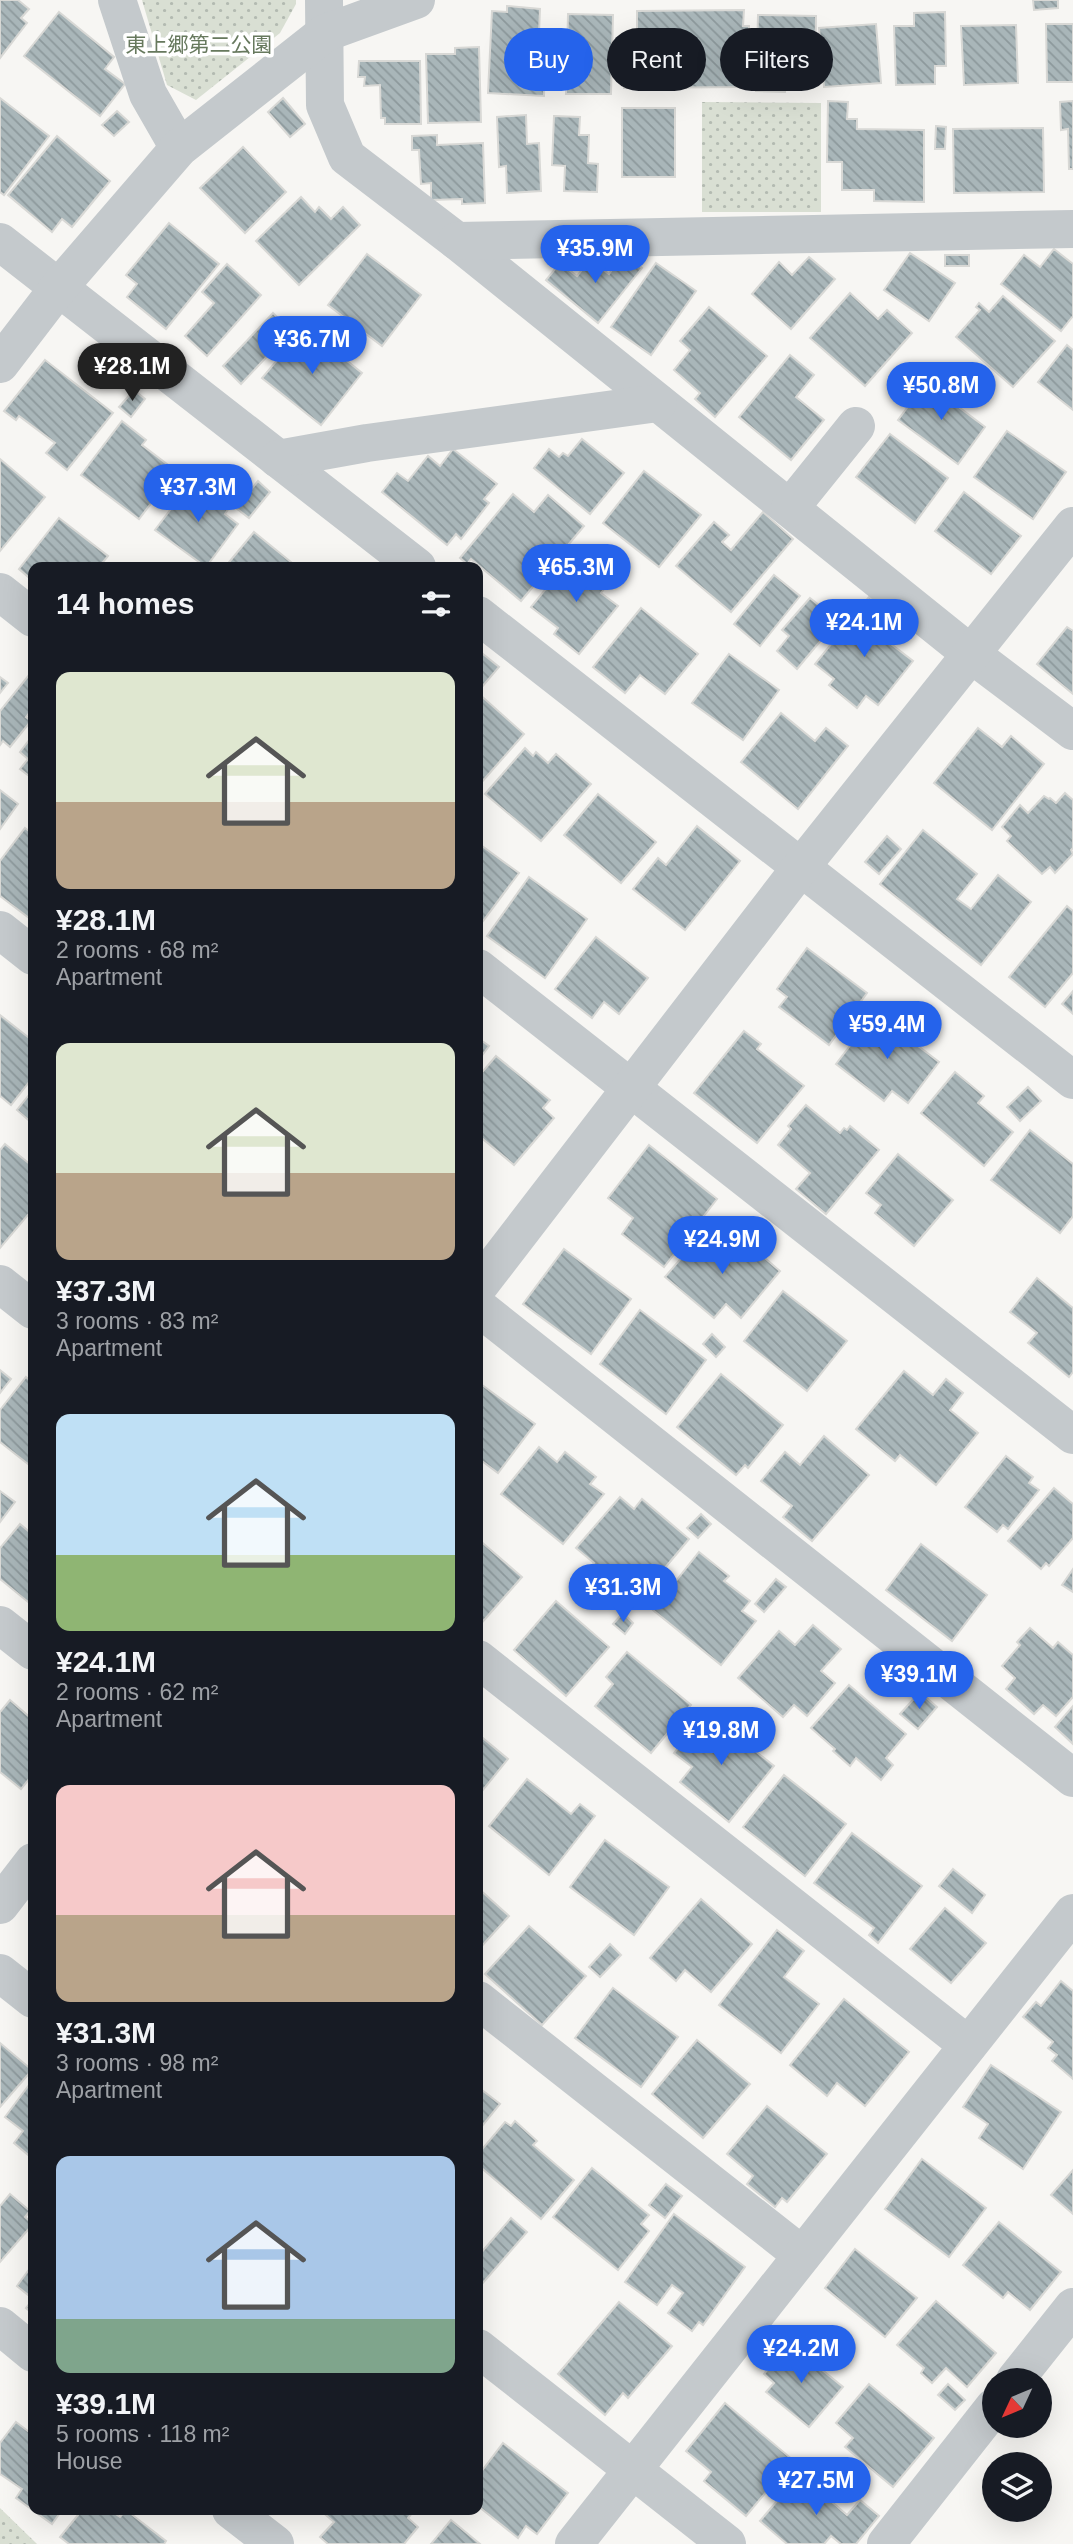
<!DOCTYPE html>
<meta charset="utf-8">
<style>
:root{--surface:#171b24;--page:#20242c;--text:#f1f3f6;--muted:#9ea1a6;--accent:#2563eb}
body{margin:0;font-family:Arial,"Noto Sans JP",sans-serif;background:var(--page);color:var(--text);height:100vh;display:flex;flex-direction:column;font-size:26px;white-space:nowrap}
*{box-sizing:border-box;margin:0}
p{font-size:23px;color:var(--muted)}
.icon{flex:none;width:38px;height:38px;fill:none;stroke:currentColor;stroke-width:2;stroke-linecap:round;stroke-linejoin:round}
.map{position:relative;flex:1;overflow:hidden}
.details{position:absolute;left:28px;top:562px;width:455px;height:1953px;display:flex;flex-direction:column;background:var(--surface);border-radius:14px;box-shadow:0 7px 28px #0002}
.details>*{flex:none}
.top-card{position:absolute;left:504px;top:28px;width:464px;height:63px;display:flex;gap:14px}
.needle{width:46px;rotate:226deg}
.fabs{position:absolute;left:982px;top:2368px;display:grid;gap:14px}
.fabs a{display:grid;place-items:center;width:70px;height:70px;border-radius:50%;background:var(--surface);box-shadow:0 7px 28px #0002;font-size:35px}
.price{position:absolute;translate:-50% -60px;padding:0 16px;border-radius:24px;background:var(--accent);color:#fff;font-size:23px;line-height:46px;filter:drop-shadow(0 2px 4px #0008)}
.price::after{content:'';position:absolute;left:50%;top:42px;width:21px;height:16px;margin-left:-10px;background:inherit;clip-path:polygon(0 0,100% 0,50% 100%)}
.price.on{background:#222;color:#fff}
ul{padding:0;list-style:none}
li{display:grid;align-content:center;gap:14px;height:371px;padding:0 28px}
li span{display:grid;place-items:center;height:217px;border-radius:14px;color:#555}
li>.icon{margin-inline-start:auto}
span .icon{width:126px;height:126px;fill:#fffc;stroke-width:1}
li b{font-size:30px}
h2{display:flex;justify-content:space-between;align-items:center;height:84px;padding:0 28px;font-size:30px}
.tag{padding:0 24px;border-radius:32px;background:var(--surface);box-shadow:0 7px 28px #0002;font-size:24px;line-height:63px}
.tag.on{background:var(--accent);color:#fff}
.map>svg:first-child{display:block}
.grass{fill:url(#grass-dots)}
.building{fill:url(#building-back-hatch);stroke:#d8d8d5;stroke-width:2}
.lines{fill:none;stroke-linecap:round;stroke-linejoin:round}
.street{stroke:#c4c9cc;stroke-width:38}
.labels{text-anchor:middle;dominant-baseline:central;stroke-width:7;stroke-linejoin:round;paint-order:stroke}
.park-label{font-size:21px;fill:#67795e;stroke:#fff}
</style>
<div class="map">
<svg width="1073" height="2544" viewBox="0 0 1073 2544">
<defs>
<pattern id="grass-dots" width="8" height="8" patternUnits="userSpaceOnUse" patternTransform="scale(1.75)"><rect width="8" height="8" fill="#d9dfd3"/><path d="M2 2h.1M6 6h.1" fill="none" stroke="#b3bab1" stroke-width="1.8" stroke-linecap="round"/></pattern>
<pattern id="building-back-hatch" width="6" height="6" patternUnits="userSpaceOnUse" patternTransform="scale(1.75)"><rect width="6" height="6" fill="#a9b6b9"/><path d="M-1 5l2 2M0 0l6 6M5-1l2 2" fill="none" stroke="#8d999c"/></pattern>
</defs>
<rect width="100%" height="100%" fill="#f7f6f3"/>
<!-- grass -->
<g class="grass">
<path d="M142,0H296V4L280,33L196,100L167,85Z"/>
<path d="M702,102L821,103V212H702Z"/>
<path d="M0,2508L37,2544H0Z"/>
</g>
<!-- building -->
<g class="building">
<path d="M0,0H18L29,9L21,18L27,23L0,58Z"/>
<path d="M1033,0H1058V8L1034,10Z"/>
<path d="M507,6L540,9L538,57H545L544,96L488,93L492,11L507,12Z"/>
<path d="M744,10L743,26H749L750,75L739,74V87L624,88V49H637V11Z"/>
<path d="M59,12L114,57L105,69L125,84L100,116L24,56Z"/>
<path d="M945,12L946,66H935V84L896,85L894,26H914V13Z"/>
<path d="M568,14L613,15L611,94H566Z"/>
<path d="M758,15L816,16L815,81H786L785,92L756,91Z"/>
<path d="M876,24L881,83L824,87L819,28Z"/>
<path d="M1046,24H1073V82H1047Z"/>
<path d="M1016,25L1018,83L964,85L961,26Z"/>
<path d="M479,47L481,122L428,123L426,54H455V48Z"/>
<path d="M359,61H420L421,124H385V118H381L380,85L364,86L365,77H358Z"/>
<path d="M0,98L49,136L4,195L0,192Z"/>
<path d="M283,98L305,124L290,137L268,112Z"/>
<path d="M828,101L848,102L847,119H857V129L924,130V202L874,201V190H842V162H827Z"/>
<path d="M1073,101V169H1069L1068,129L1061,130L1060,102Z"/>
<rect x="622" y="108" width="53" height="69"/>
<path d="M117,111L129,122L114,136L102,125Z"/>
<path d="M526,115L527,144L539,143L541,191L507,193L506,166L499,167L497,117Z"/>
<path d="M554,116L580,117L579,135H589L588,163L598,164L597,192L564,191L565,166L552,165Z"/>
<path d="M936,126L946,127L945,149H935Z"/>
<path d="M1043,128L1044,192L954,193L953,129Z"/>
<path d="M437,135V145L483,143L485,203L462,204V199L431,200V183L421,184L419,150H412V136Z"/>
<path d="M57,136L110,181L72,227L62,219L52,232L8,195Z"/>
<path d="M243,147L286,192L245,233L200,188Z"/>
<path d="M301,197L315,212L319,207L331,219L343,207L360,225L299,285L256,241Z"/>
<path d="M169,223L219,264L166,329L127,297L137,284L126,275Z"/>
<path d="M1054,249L1073,264V316L1061,331L1001,284L1024,255L1040,267Z"/>
<path d="M624,253L642,268L598,323L546,280L560,263L577,276L590,260L609,274Z"/>
<path d="M910,253L955,283L929,321L884,290Z"/>
<path d="M367,254L421,295L382,346L328,305Z"/>
<rect x="945" y="255" width="24" height="11"/>
<path d="M809,257L835,279L791,329L752,294L779,262L792,275Z"/>
<path d="M656,263L696,291L651,355L611,327Z"/>
<path d="M227,264L261,295L207,356L185,336L214,303L202,292Z"/>
<path d="M850,293L878,319L887,310L912,333L865,386L810,338Z"/>
<path d="M1003,296L1055,341L1013,387L956,337L980,310L976,307L979,303L989,312Z"/>
<path d="M709,307L767,356L715,417L695,399L700,393L674,370L690,350L680,341Z"/>
<path d="M273,313L291,331L241,384L223,366Z"/>
<path d="M305,327L362,373L321,425L262,378Z"/>
<path d="M1067,345L1073,350V410L1038,382Z"/>
<path d="M790,355L814,375L796,397L824,420L791,460L739,417Z"/>
<path d="M45,360L113,413L67,470L46,453L55,443L19,416L16,420L4,411Z"/>
<path d="M930,377L947,390L943,395L985,427L958,464L898,420Z"/>
<path d="M134,390L145,399L131,417L119,407Z"/>
<path d="M122,421L146,440L142,445L176,471L139,519L81,475Z"/>
<path d="M1007,431L1066,472L1033,519L974,477Z"/>
<path d="M890,434L948,478L915,523L856,477Z"/>
<path d="M582,439L624,473L590,514L534,468L549,449L559,457L563,453L568,456Z"/>
<path d="M453,449L497,484L484,499L489,503L461,539L456,534L447,545L382,492L397,473L408,481L428,456L440,466Z"/>
<path d="M0,459L45,497L0,551Z"/>
<path d="M644,471L701,515L659,567L603,523Z"/>
<path d="M192,481L229,508L225,514L238,524L206,567L155,530Z"/>
<path d="M258,481L270,492L249,518L236,508Z"/>
<path d="M964,492L1021,536L991,574L935,531Z"/>
<path d="M513,494L534,512L548,495L584,526L521,601L471,559L467,564L460,558Z"/>
<path d="M763,512L793,539L731,612L676,566L714,522L729,535L722,542L731,550Z"/>
<path d="M59,518L108,556L99,567H33V581L19,569Z"/>
<path d="M254,532L297,567H225Z"/>
<path d="M574,554L609,583L601,593L618,606L579,654L554,634L558,628L531,607Z"/>
<path d="M774,575L800,596L760,646L734,624Z"/>
<path d="M869,597L887,612L873,630L913,661L878,705L866,696L857,708L829,685L834,679L815,664Z"/>
<path d="M810,598L825,610L820,616L833,626L797,669L777,651L789,636L782,630Z"/>
<path d="M641,608L698,654L665,694L640,675L625,693L593,667Z"/>
<path d="M1067,627L1073,631V694L1037,664Z"/>
<path d="M483,654L499,667L481,688L478,685V660Z"/>
<path d="M729,654L779,690L743,740L692,703Z"/>
<path d="M29,675L33,679V708L26,717L31,721L10,747L3,741L0,745V711Z"/>
<path d="M0,677L8,683L0,693Z"/>
<path d="M478,693L524,734L480,784L478,781Z"/>
<path d="M781,713L815,741L826,728L848,746L798,809L741,762Z"/>
<path d="M978,728L1002,747L1011,736L1044,764L992,830L934,783Z"/>
<path d="M33,735V779L20,769L28,759L20,752Z"/>
<path d="M525,748L533,756L536,752L548,763L556,754L591,784L541,841L485,794Z"/>
<path d="M0,790L18,804L0,829Z"/>
<path d="M1065,793L1073,800V848L1071,850L1073,854L1055,873L1050,867L1042,874L1007,841L1011,836L1002,827L1020,805L1028,813L1044,796L1049,799L1050,798L1056,803Z"/>
<path d="M598,794L656,842L621,883L564,835Z"/>
<path d="M697,826L740,861L685,930L633,889L658,858L666,865Z"/>
<path d="M25,828L33,834V921L0,896V861Z"/>
<path d="M923,830L977,874L957,899L971,909L998,875L1031,902L981,965L880,884Z"/>
<path d="M887,836L901,849L879,874L865,862Z"/>
<path d="M478,843L519,873L483,921L478,917Z"/>
<path d="M529,877L587,919L545,978L487,936Z"/>
<path d="M1067,906L1073,911V973L1045,1007L1009,977Z"/>
<path d="M596,937L648,978L619,1014L604,1002L592,1018L555,989Z"/>
<path d="M807,948L867,993L829,1045L779,1007L787,997L777,989Z"/>
<path d="M1073,991V1014L1062,1004Z"/>
<path d="M875,1013L939,1062L908,1103L892,1091L884,1101L836,1064Z"/>
<path d="M0,1015L33,1041V1077L11,1105L0,1096Z"/>
<path d="M744,1031L761,1044L757,1049L804,1086L757,1143L694,1093Z"/>
<path d="M478,1038L489,1046L478,1061Z"/>
<path d="M496,1056L550,1100L543,1108L554,1118L514,1165L478,1135V1077Z"/>
<path d="M955,1072L984,1096L978,1103L1013,1132L984,1166L921,1113Z"/>
<path d="M1028,1087L1041,1101L1020,1121L1007,1107Z"/>
<path d="M33,1090V1124L17,1110Z"/>
<path d="M806,1105L840,1133L844,1128L847,1130L850,1126L879,1150L826,1214L796,1189L810,1173L778,1145L791,1129L788,1126Z"/>
<path d="M1030,1130L1073,1164V1216L1060,1233L991,1180Z"/>
<path d="M5,1144L31,1165L33,1162V1209L0,1248V1150Z"/>
<path d="M649,1145L717,1199L664,1267L622,1234L633,1218L608,1198Z"/>
<path d="M898,1154L953,1200L914,1246L875,1213L881,1205L866,1193Z"/>
<path d="M707,1228L743,1259L752,1247L780,1271L741,1318L726,1304L714,1318L665,1277Z"/>
<path d="M564,1249L631,1299L591,1354L523,1304Z"/>
<path d="M1037,1278L1073,1308V1372L1069,1377L1028,1343L1037,1333L1010,1312Z"/>
<path d="M783,1291L847,1341L807,1391L744,1341Z"/>
<path d="M640,1310L706,1360L666,1414L600,1364Z"/>
<path d="M712,1334L725,1347L716,1357L703,1344Z"/>
<path d="M0,1370L11,1379L0,1393Z"/>
<path d="M904,1371L933,1395L946,1379L963,1393L950,1410L978,1433L936,1485L900,1455L895,1461L856,1429Z"/>
<path d="M721,1374L783,1425L748,1468L745,1465L736,1475L677,1427Z"/>
<path d="M26,1377L33,1383V1468L0,1442V1410Z"/>
<path d="M478,1382L535,1424L498,1473L478,1458Z"/>
<path d="M824,1436L869,1475L812,1541L783,1517L792,1506L761,1481L785,1452L800,1465Z"/>
<path d="M539,1447L557,1462L565,1452L596,1477L590,1484L604,1494L563,1544L501,1494Z"/>
<path d="M1006,1456L1033,1477L1029,1483L1039,1490L1008,1529L1003,1525L997,1532L965,1507Z"/>
<path d="M1054,1488L1073,1504V1538L1049,1566L1046,1563L1041,1569L1008,1541Z"/>
<path d="M0,1491L15,1502L0,1522Z"/>
<path d="M620,1497L634,1509L642,1499L689,1539L634,1605L590,1568L594,1563L576,1548Z"/>
<path d="M701,1514L711,1524L698,1538L687,1528Z"/>
<path d="M20,1524L33,1535V1606L0,1579V1548Z"/>
<path d="M478,1539L522,1577L478,1627Z"/>
<path d="M921,1544L987,1595L952,1641L886,1590Z"/>
<path d="M699,1552L729,1576L724,1581L750,1601L742,1611L756,1621L721,1665L653,1610Z"/>
<path d="M1073,1569V1592L1062,1585Z"/>
<path d="M776,1579L786,1587L764,1612L755,1604Z"/>
<path d="M556,1601L609,1647L566,1696L514,1650Z"/>
<path d="M623,1613L633,1623L625,1634L613,1624Z"/>
<path d="M813,1625L841,1649L821,1671L835,1683L807,1716L794,1705L783,1717L738,1678L779,1631L795,1645Z"/>
<path d="M1030,1628L1053,1648L1058,1642L1073,1655V1697L1056,1716L1043,1705L1034,1714L1006,1689L1015,1678L1002,1666L1020,1645L1017,1642Z"/>
<path d="M627,1652L691,1705L651,1753L595,1706L613,1684L606,1677Z"/>
<path d="M849,1685L906,1734L886,1758L893,1765L881,1780L856,1758L850,1766L833,1751L835,1749L811,1728Z"/>
<path d="M920,1692L937,1707L918,1729L900,1714Z"/>
<path d="M10,1700L33,1720V1774L21,1789L0,1772V1712Z"/>
<path d="M1073,1706V1744L1055,1727Z"/>
<path d="M707,1712L774,1766L729,1822L680,1782L692,1767L674,1753Z"/>
<path d="M478,1734L508,1759L478,1796Z"/>
<path d="M784,1775L846,1824L805,1876L743,1827Z"/>
<path d="M527,1779L571,1814L580,1804L595,1816L549,1875L489,1826Z"/>
<path d="M852,1833L922,1886L878,1943L869,1935L874,1928L814,1883Z"/>
<path d="M605,1840L669,1887L634,1935L570,1887Z"/>
<path d="M953,1869L985,1895L972,1913L939,1886Z"/>
<path d="M478,1888L509,1916L479,1949L478,1948Z"/>
<path d="M701,1899L752,1944L711,1992L685,1970L676,1981L650,1958Z"/>
<path d="M945,1908L986,1943L951,1983L910,1949Z"/>
<path d="M529,1926L586,1976L542,2025L485,1974Z"/>
<path d="M777,1930L804,1951L784,1977L819,2004L781,2053L719,2005Z"/>
<path d="M610,1944L621,1955L600,1977L589,1967Z"/>
<path d="M1061,1981L1073,1991V2079L1052,2061L1057,2055L1048,2048L1053,2042L1023,2017L1036,2002L1041,2006Z"/>
<path d="M613,1988L678,2037L641,2087L575,2038Z"/>
<path d="M844,1999L909,2052L865,2106L837,2083L827,2096L790,2065Z"/>
<path d="M697,2040L750,2084L703,2138L652,2094Z"/>
<path d="M0,2043L32,2070L0,2107Z"/>
<path d="M991,2065L1061,2112L1023,2169L979,2138L988,2124L963,2107Z"/>
<path d="M32,2081L33,2082V2159L14,2143L23,2131L5,2117Z"/>
<path d="M478,2087L500,2104L478,2131Z"/>
<path d="M767,2106L827,2154L787,2202L782,2198L775,2207L747,2184L753,2176L727,2154Z"/>
<path d="M515,2121L537,2141L533,2145L574,2180L541,2219L478,2165V2154L505,2122L511,2126Z"/>
<path d="M922,2159L986,2208L949,2257L885,2209Z"/>
<path d="M592,2168L649,2215L641,2224L649,2231L618,2270L553,2217Z"/>
<path d="M1073,2170V2214L1051,2195Z"/>
<path d="M666,2184L682,2196L665,2218L649,2205Z"/>
<path d="M10,2194L30,2211L25,2217L33,2224L0,2262V2206Z"/>
<path d="M674,2214L745,2267L703,2325L699,2322L692,2331L668,2313L683,2293L672,2285L657,2305L625,2282Z"/>
<path d="M511,2218L527,2232L482,2284L478,2281V2252L480,2254Z"/>
<path d="M999,2222L1061,2272L1030,2310L1008,2292L1003,2298L963,2265Z"/>
<path d="M855,2249L917,2298L885,2337L825,2288Z"/>
<path d="M33,2264V2314L26,2308L33,2299L17,2286Z"/>
<path d="M936,2301L996,2353L967,2387L946,2368L932,2383L921,2373L924,2368L897,2345Z"/>
<path d="M619,2302L672,2346L628,2398L623,2393L605,2415L558,2374Z"/>
<path d="M789,2343L843,2387L809,2427L766,2392L774,2383L764,2374Z"/>
<path d="M869,2384L934,2438L893,2487L845,2447L853,2438L836,2423Z"/>
<path d="M948,2384L965,2400L955,2410L938,2395Z"/>
<path d="M725,2403L793,2460L746,2516L704,2481L711,2472L686,2451Z"/>
<path d="M16,2422L33,2435V2510H62L52,2524L16,2498L22,2489L0,2474V2443Z"/>
<path d="M503,2443L568,2493L537,2534L526,2526L518,2538L478,2506V2476Z"/>
<path d="M800,2474L847,2515L860,2500L879,2516L856,2544H841L831,2536L824,2544H787L760,2521Z"/>
<path d="M82,2510H110L120,2517L126,2510L166,2541L164,2544H69L60,2537Z"/>
<path d="M320,2510H410L413,2512L408,2518L418,2527L404,2544H328L320,2537L334,2522Z"/>
<path d="M451,2520L480,2544H431Z"/>
</g>
<g class="lines">
<!-- street -->
<g class="street">
<path d="M117,0L148,94L179,148"/>
<path d="M324,0L325,105L347,157L457,241L971,654L1073,731"/>
<path d="M457,241L1073,229"/>
<path d="M0,242L417,567"/>
<path d="M0,364L59,287L179,148L325,33L416,0"/>
<path d="M278,459L367,443L658,403"/>
<path d="M790,508L856,426"/>
<path d="M0,592L33,618"/>
<path d="M478,615L1073,1080"/>
<path d="M0,930L33,956"/>
<path d="M478,968L1073,1435"/>
<path d="M0,1284L33,1310"/>
<path d="M478,1287L801,867L1073,526"/>
<path d="M478,1307L1073,1778"/>
<path d="M0,1625L33,1651"/>
<path d="M478,1659L968,2045"/>
<path d="M0,1905L33,1862"/>
<path d="M0,1973L33,1999"/>
<path d="M478,2000L802,2255"/>
<path d="M0,2326L33,2353"/>
<path d="M478,2348L727,2544"/>
<path d="M1015,2380L1073,2307"/>
<path d="M231,2510L275,2544"/>
<path d="M574,2544L1073,1913"/>
<path d="M886,2544L994,2407"/>
</g>
</g>
<g class="labels">
<!-- park labels -->
<g class="park-label">
<text x="199" y="44">東上郷第二公園</text>
</g>
</g>
</svg>
<div class="fabs">
<a><svg class="needle" viewBox="-14 -14 28 28"><path d="M0-13l5 13h-10z" fill="#e53935"/><path d="M0 13l5-13h-10z" fill="#9ea1a6"/></svg></a>
<a><svg class="icon" aria-label="layers" viewBox="0 0 24 24"><path d="M12 4l9 5-9 5-9-5zM3 14l9 5 9-5"/></svg></a>
</div>
<b class="price" style="left:595px;top:285px">¥35.9M</b>
<b class="price" style="left:312px;top:376px">¥36.7M</b>
<b class="price on" style="left:132px;top:403px">¥28.1M</b>
<b class="price" style="left:941px;top:422px">¥50.8M</b>
<b class="price" style="left:198px;top:524px">¥37.3M</b>
<b class="price" style="left:576px;top:604px">¥65.3M</b>
<b class="price" style="left:864px;top:659px">¥24.1M</b>
<b class="price" style="left:887px;top:1061px">¥59.4M</b>
<b class="price" style="left:722px;top:1276px">¥24.9M</b>
<b class="price" style="left:623px;top:1624px">¥31.3M</b>
<b class="price" style="left:919px;top:1711px">¥39.1M</b>
<b class="price" style="left:721px;top:1767px">¥19.8M</b>
<b class="price" style="left:801px;top:2385px">¥24.2M</b>
<b class="price" style="left:816px;top:2517px">¥27.5M</b>
<div class="top-card">
<a class="tag on">Buy</a>
<a class="tag">Rent</a>
<a class="tag">Filters</a>
</div>
<section class="details">
<h2>14 homes<svg class="icon" aria-label="filters" viewBox="0 0 24 24"><path d="M4 7h16M4 17h16"/><circle cx="9" cy="7" r="2"/><circle cx="15" cy="17" r="2"/></svg></h2>
<ul>
<li><span style="background:linear-gradient(#dfe7d0 60%,#b9a48a 0)"><svg class="icon" aria-label="home" viewBox="0 0 24 24"><path d="M3 11l9-7 9 7M6 9v11h12V9"/></svg></span><div><b>¥28.1M</b><p>2 rooms · 68 m²</p><p>Apartment</p></div></li>
<li><span style="background:linear-gradient(#dfe7d0 60%,#b9a48a 0)"><svg class="icon" aria-label="home" viewBox="0 0 24 24"><path d="M3 11l9-7 9 7M6 9v11h12V9"/></svg></span><div><b>¥37.3M</b><p>3 rooms · 83 m²</p><p>Apartment</p></div></li>
<li><span style="background:linear-gradient(#bfe0f5 65%,#8fb573 0)"><svg class="icon" aria-label="home" viewBox="0 0 24 24"><path d="M3 11l9-7 9 7M6 9v11h12V9"/></svg></span><div><b>¥24.1M</b><p>2 rooms · 62 m²</p><p>Apartment</p></div></li>
<li><span style="background:linear-gradient(#f6c9c9 60%,#b9a48a 0)"><svg class="icon" aria-label="home" viewBox="0 0 24 24"><path d="M3 11l9-7 9 7M6 9v11h12V9"/></svg></span><div><b>¥31.3M</b><p>3 rooms · 98 m²</p><p>Apartment</p></div></li>
<li><span style="background:linear-gradient(#a9c7e8 75%,#7fa58c 0)"><svg class="icon" aria-label="home" viewBox="0 0 24 24"><path d="M3 11l9-7 9 7M6 9v11h12V9"/></svg></span><div><b>¥39.1M</b><p>5 rooms · 118 m²</p><p>House</p></div></li>
</ul>
</section>
</div>
